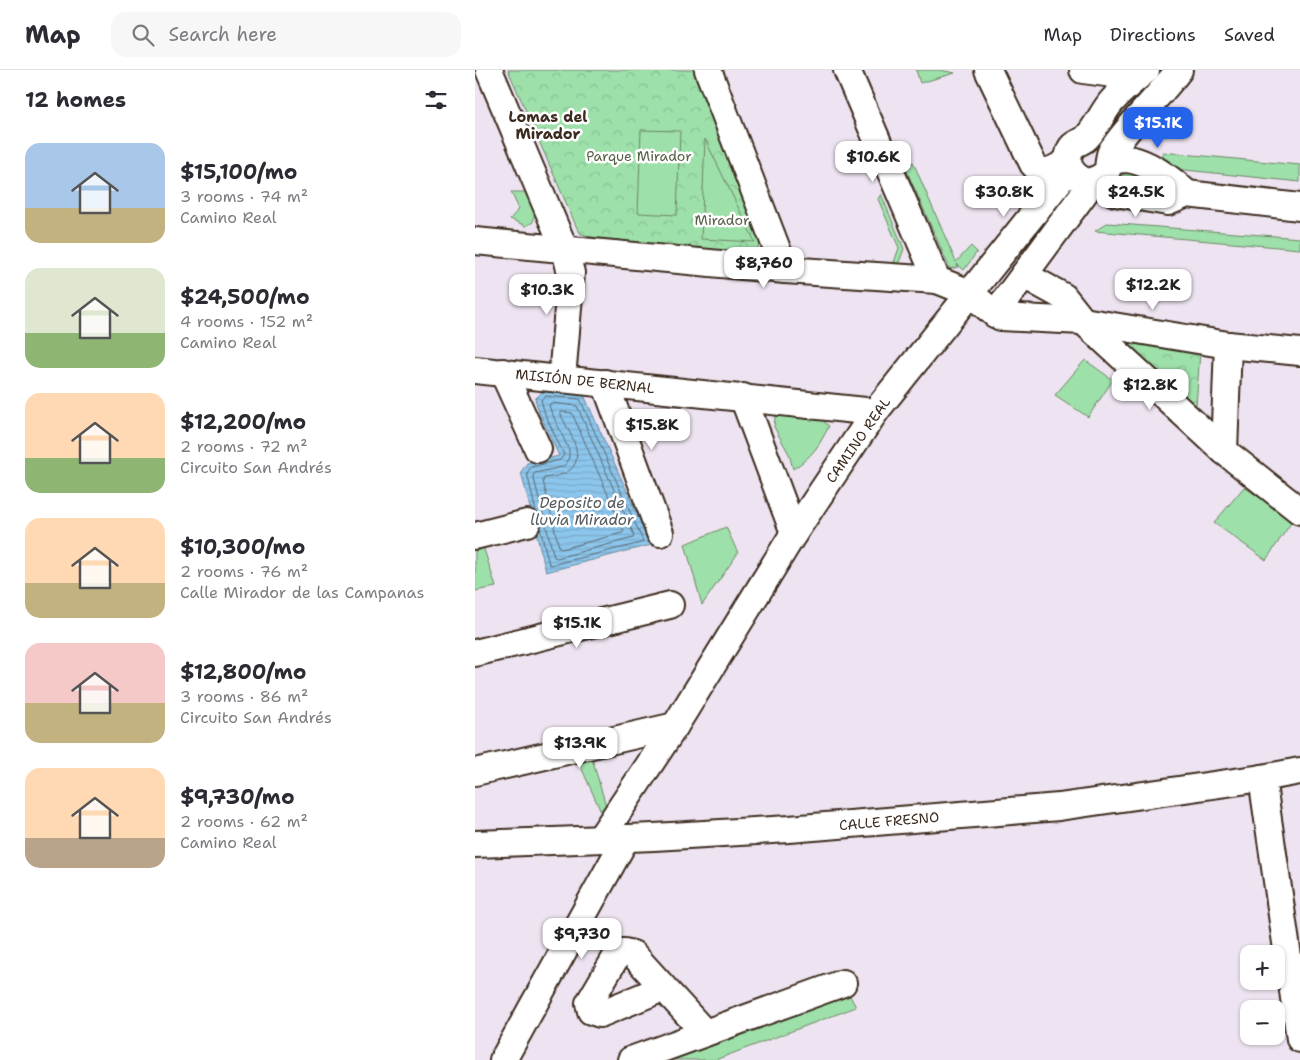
<!DOCTYPE html>
<meta charset="utf-8">
<style>
:root{--surface:#fff;--page:#f7f7f7;--text:#2b2b33;--muted:#7c7c81;--line:#e1e1e2;--accent:#2563eb}
body{margin:0;font-family:"Shantell Sans",sans-serif;background:var(--page);color:var(--text);height:100vh;display:flex;flex-direction:column;font-size:19px;white-space:nowrap}
*{box-sizing:border-box;margin:0}
p{font-size:16px;color:var(--muted)}
.icon{flex:none;width:28px;height:28px;fill:none;stroke:currentColor;stroke-width:2;stroke-linecap:round;stroke-linejoin:round}
.map{position:relative;flex:1;overflow:hidden}
.drawer{display:flex;flex-direction:column;background:var(--surface);width:475px}
.drawer>*{flex:none}
.controls{position:absolute;left:765px;top:875px;display:grid;gap:10px}
.controls a{display:grid;place-items:center;width:45px;height:45px;border-radius:10px;background:var(--surface);box-shadow:0 1px 4px #0004;font-size:25px}
.price{position:absolute;translate:-50% -42px;padding:0 11px;border-radius:10px;background:#fff;color:#222;font-size:16px;line-height:32px;filter:drop-shadow(0 1px 2px #0008)}
.price::after{content:'';position:absolute;left:50%;top:30px;width:15px;height:11px;margin-left:-8px;background:inherit;clip-path:polygon(0 0,100% 0,50% 100%)}
.price.active{background:var(--accent);color:#fff}
ul{padding:0;list-style:none}
li{display:flex;align-items:center;gap:15px;height:125px;padding:0 25px}
li span{display:grid;place-items:center;flex:none;width:140px;height:100px;border-radius:15px;color:#555}
li>.icon{margin-inline-start:auto}
span .icon{width:60px;height:60px;fill:#fffc;stroke-width:1}
li b{font-size:21px}
h2{display:flex;justify-content:space-between;align-items:center;height:60px;padding:0 25px;font-size:21px}
header{display:flex;align-items:center;gap:30px;box-sizing:border-box;height:70px;padding:0 25px;background:var(--surface);border-bottom:1px solid var(--line)}
header strong{font-size:24px}
nav{display:flex;gap:28px;margin-inline-start:auto;font-size:18px}
.search{width:350px;height:45px;background:var(--page);display:flex;align-items:center;gap:12px;box-sizing:border-box;padding:0 18px;border-radius:15px;color:var(--muted);font-size:19px}
main{display:flex;flex:1;min-height:0}
.map>svg:first-child{display:block}
.forest{fill:url(#forest-crowns);stroke:#6c8564}
.garden{fill:#9de0aa;stroke:#6c8564}
.water{fill:url(#water-rules);stroke:#6c889a}
.lines{fill:none;stroke-linecap:round;stroke-linejoin:round}
.shore{stroke:#5b6870;stroke-width:1}
.minor-casing{stroke:#3b2a1e;stroke-width:30}
.minor{stroke:#fff;stroke-width:26}
.labels{text-anchor:middle;dominant-baseline:central;stroke-width:5;stroke-linejoin:round;paint-order:stroke}
.park-label{font-size:14px;fill:#586148;stroke:#fff}
.street-label{font-size:14px;fill:#3b2a1e;stroke:#fff}
.neighbourhood-label{font-size:15px;font-weight:bold;fill:#3b2a1e;stroke:#fff}
.water-label{font-size:15px;font-style:italic;fill:#53595c;stroke:#fff}
</style>
<header>
<strong>Map</strong>
<div class="search"><svg class="icon" aria-label="search" viewBox="0 0 24 24"><circle cx="10" cy="10" r="6"/><path d="M15 15l6 6"/></svg>Search here</div>
<nav><a>Map</a><a>Directions</a><a>Saved</a></nav>
</header>
<main>
<section class="drawer">
<h2>12 homes<svg class="icon" aria-label="filters" viewBox="0 0 24 24"><path d="M4 7h16M4 17h16"/><circle cx="9" cy="7" r="2"/><circle cx="15" cy="17" r="2"/></svg></h2>
<ul>
<li><span style="background:linear-gradient(#a9c7e8 65%,#c2b280 0)"><svg class="icon" aria-label="home" viewBox="0 0 24 24"><path d="M3 11l9-7 9 7M6 9v11h12V9"/></svg></span><div><b>$15,100/mo</b><p>3 rooms · 74 m²</p><p>Camino Real</p></div></li>
<li><span style="background:linear-gradient(#dfe7d0 65%,#8fb573 0)"><svg class="icon" aria-label="home" viewBox="0 0 24 24"><path d="M3 11l9-7 9 7M6 9v11h12V9"/></svg></span><div><b>$24,500/mo</b><p>4 rooms · 152 m²</p><p>Camino Real</p></div></li>
<li><span style="background:linear-gradient(#ffd9b3 65%,#8fb573 0)"><svg class="icon" aria-label="home" viewBox="0 0 24 24"><path d="M3 11l9-7 9 7M6 9v11h12V9"/></svg></span><div><b>$12,200/mo</b><p>2 rooms · 72 m²</p><p>Circuito San Andrés</p></div></li>
<li><span style="background:linear-gradient(#ffd9b3 65%,#c2b280 0)"><svg class="icon" aria-label="home" viewBox="0 0 24 24"><path d="M3 11l9-7 9 7M6 9v11h12V9"/></svg></span><div><b>$10,300/mo</b><p>2 rooms · 76 m²</p><p>Calle Mirador de las Campanas</p></div></li>
<li><span style="background:linear-gradient(#f6c9c9 60%,#c2b280 0)"><svg class="icon" aria-label="home" viewBox="0 0 24 24"><path d="M3 11l9-7 9 7M6 9v11h12V9"/></svg></span><div><b>$12,800/mo</b><p>3 rooms · 86 m²</p><p>Circuito San Andrés</p></div></li>
<li><span style="background:linear-gradient(#ffd9b3 70%,#b9a48a 0)"><svg class="icon" aria-label="home" viewBox="0 0 24 24"><path d="M3 11l9-7 9 7M6 9v11h12V9"/></svg></span><div><b>$9,730/mo</b><p>2 rooms · 62 m²</p><p>Camino Real</p></div></li>
</ul>
</section>
<div class="map">
<svg width="825" height="990" viewBox="0 0 825 990">
<defs>
<pattern id="forest-crowns" width="20" height="18" patternUnits="userSpaceOnUse" patternTransform="scale(1.25)"><rect width="20" height="18" fill="#9de0aa"/><path d="M2 6a3 3 0 1 1 6 0M12 15a3 3 0 1 1 6 0" fill="none" stroke="#88c092"/></pattern>
<pattern id="water-rules" width="6" height="5" patternUnits="userSpaceOnUse" patternTransform="scale(1.25)"><rect width="6" height="5" fill="#8cc6ec"/><path d="M0 2.5h6" fill="none" stroke="#7aaaca"/></pattern>
</defs>
<rect width="100%" height="100%" fill="#eee4f1"/>
<filter id="ink" filterUnits="userSpaceOnUse"><feTurbulence type="fractalNoise" baseFrequency=".02" numOctaves="2"/><feDisplacementMap in="SourceGraphic" scale="10" xChannelSelector="R" yChannelSelector="G"/><feConvolveMatrix kernelMatrix="1 2 1 2 8 2 1 2 1" color-interpolation-filters="sRGB"/></filter>
<g filter="url(#ink)">
<!-- forest -->
<g class="forest">
<path d="M33,0H220L290,168L281,180L268,184L116,167L106,164L102,158Z"/>
<path d="M634,271L725,282L720,350Z"/>
</g>
<!-- garden -->
<g class="garden">
<path d="M441,0H465L480,3L445,13Z"/>
<path d="M166,60L205,61L202,145L163,143Z"/>
<path d="M230,69L280,172L226,169Z"/>
<path d="M687,82L825,95V112L691,98Z"/>
<path d="M438,92L481,192L496,176L502,182L489,200L482,194L483,197L475,199L430,97Z"/>
<path d="M654,95L683,116L640,117Z"/>
<path d="M36,122H51L60,141L58,152L51,156L35,149L44,139Z"/>
<path d="M406,124L429,179L423,195L419,192L424,178L403,129Z"/>
<path d="M632,153L825,168V179L620,161Z"/>
<path d="M610,290L638,310L613,347L580,325Z"/>
<path d="M307,343L343,347L354,356C344,376 337,387 318,399L314,384L299,357L300,347Z"/>
<path d="M769,417L818,450L791,490L739,453Z"/>
<path d="M251,457L263,483L227,535L210,474Z"/>
<path d="M8,476L21,517L0,521V478Z"/>
<path d="M102,688H117L131,736L126,742Z"/>
<path d="M375,926L381,937L240,990H182Z"/>
</g>
<!-- water -->
<path class="water" d="M68,321L109,325L176,475L71,502L46,402L52,393L84,386L65,345L60,329Z"/>
<g class="lines">
<!-- shore -->
<g class="shore">
<path d="M77,333L102,336L159,465L158,468L82,488L79,487L58,405L60,403L87,397L92,393L94,387V380L76,341L74,335Z"/>
<path d="M86,342L97,343L149,461L147,463L87,479L84,477L68,411L69,408C77,407 86,406 92,402C114,389 93,361 86,345Z"/>
<path d="M61,442L52,403L56,397L85,390L89,385L70,344L66,330L71,326L105,329L168,471L166,473L76,495L74,494L65,458"/>
</g>
<!-- minor casing -->
<g class="minor-casing">
<g id="minor">
<path d="M14,0L90,180L96,203L87,308"/>
<path d="M233,0L310,200"/>
<path d="M372,0L462,210"/>
<path d="M513,0L558,94C569,108 581,98 593,91"/>
<path d="M608,0L646,5L666,4"/>
<path d="M635,91C640,91 646,89 651,89C671,90 699,111 712,124"/>
<path d="M624,108L633,119L640,123L693,132L712,124L825,137"/>
<path d="M606,109C597,104 591,95 594,84C596,73 603,74 610,69C619,62 628,41 637,31C647,20 660,9 671,0"/>
<path d="M0,171L310,200L462,210L495,223L520,244L526,247L608,251L753,275L825,282"/>
<path d="M549,205L589,227L608,251L749,381L825,441"/>
<path d="M520,244L619,110C640,103 630,91 637,80C657,51 683,28 704,0"/>
<path d="M0,300L400,342"/>
<path d="M28,302L63,379"/>
<path d="M130,313L185,463"/>
<path d="M268,327L319,463"/>
<path d="M749,381L753,275"/>
<path d="M0,466L52,453"/>
<path d="M0,583L195,535"/>
<path d="M0,702L200,656"/>
<path d="M787,708L825,969"/>
<path d="M125,769L200,656L319,463L400,342L595,98"/>
<path d="M0,774L179,767L314,759L584,737L787,708L825,701"/>
<path d="M188,918L125,944L116,941L114,933L144,882H150L158,884L230,963"/>
<path d="M28,990L151,768"/>
<path d="M156,990L368,913"/>
</g>
</g>
<!-- minor -->
<use href="#minor" class="minor"/>
</g>
</g>
<g class="labels">
<!-- park labels -->
<g class="park-label">
<text x="164" y="86">Parque Mirador</text>
<text x="247" y="150">Mirador</text>
</g>
<!-- street labels -->
<g class="street-label">
<text transform="translate(110 311) rotate(6)">MISIÓN DE BERNAL</text>
<text transform="translate(383 370) rotate(-55)">CAMINO REAL</text>
<text transform="translate(414 751) rotate(-5)">CALLE FRESNO</text>
</g>
<!-- neighbourhood labels -->
<g class="neighbourhood-label">
<text x="73" y="47">Lomas del<tspan x="73" dy="17">Mirador</tspan></text>
</g>
<!-- water labels -->
<g class="water-label">
<text x="107" y="433">Deposito de<tspan x="107" dy="17">lluvia Mirador</tspan></text>
</g>
</g>
</svg>
<div class="controls">
<a>+</a>
<a>−</a>
</div>
<b class="price active" style="left:683px;top:79px">$15.1K</b>
<b class="price" style="left:398px;top:113px">$10.6K</b>
<b class="price" style="left:529px;top:148px">$30.8K</b>
<b class="price" style="left:661px;top:148px">$24.5K</b>
<b class="price" style="left:289px;top:219px">$8,760</b>
<b class="price" style="left:678px;top:241px">$12.2K</b>
<b class="price" style="left:72px;top:246px">$10.3K</b>
<b class="price" style="left:675px;top:341px">$12.8K</b>
<b class="price" style="left:177px;top:381px">$15.8K</b>
<b class="price" style="left:102px;top:579px">$15.1K</b>
<b class="price" style="left:105px;top:699px">$13.9K</b>
<b class="price" style="left:107px;top:890px">$9,730</b>
</div>
</main>
